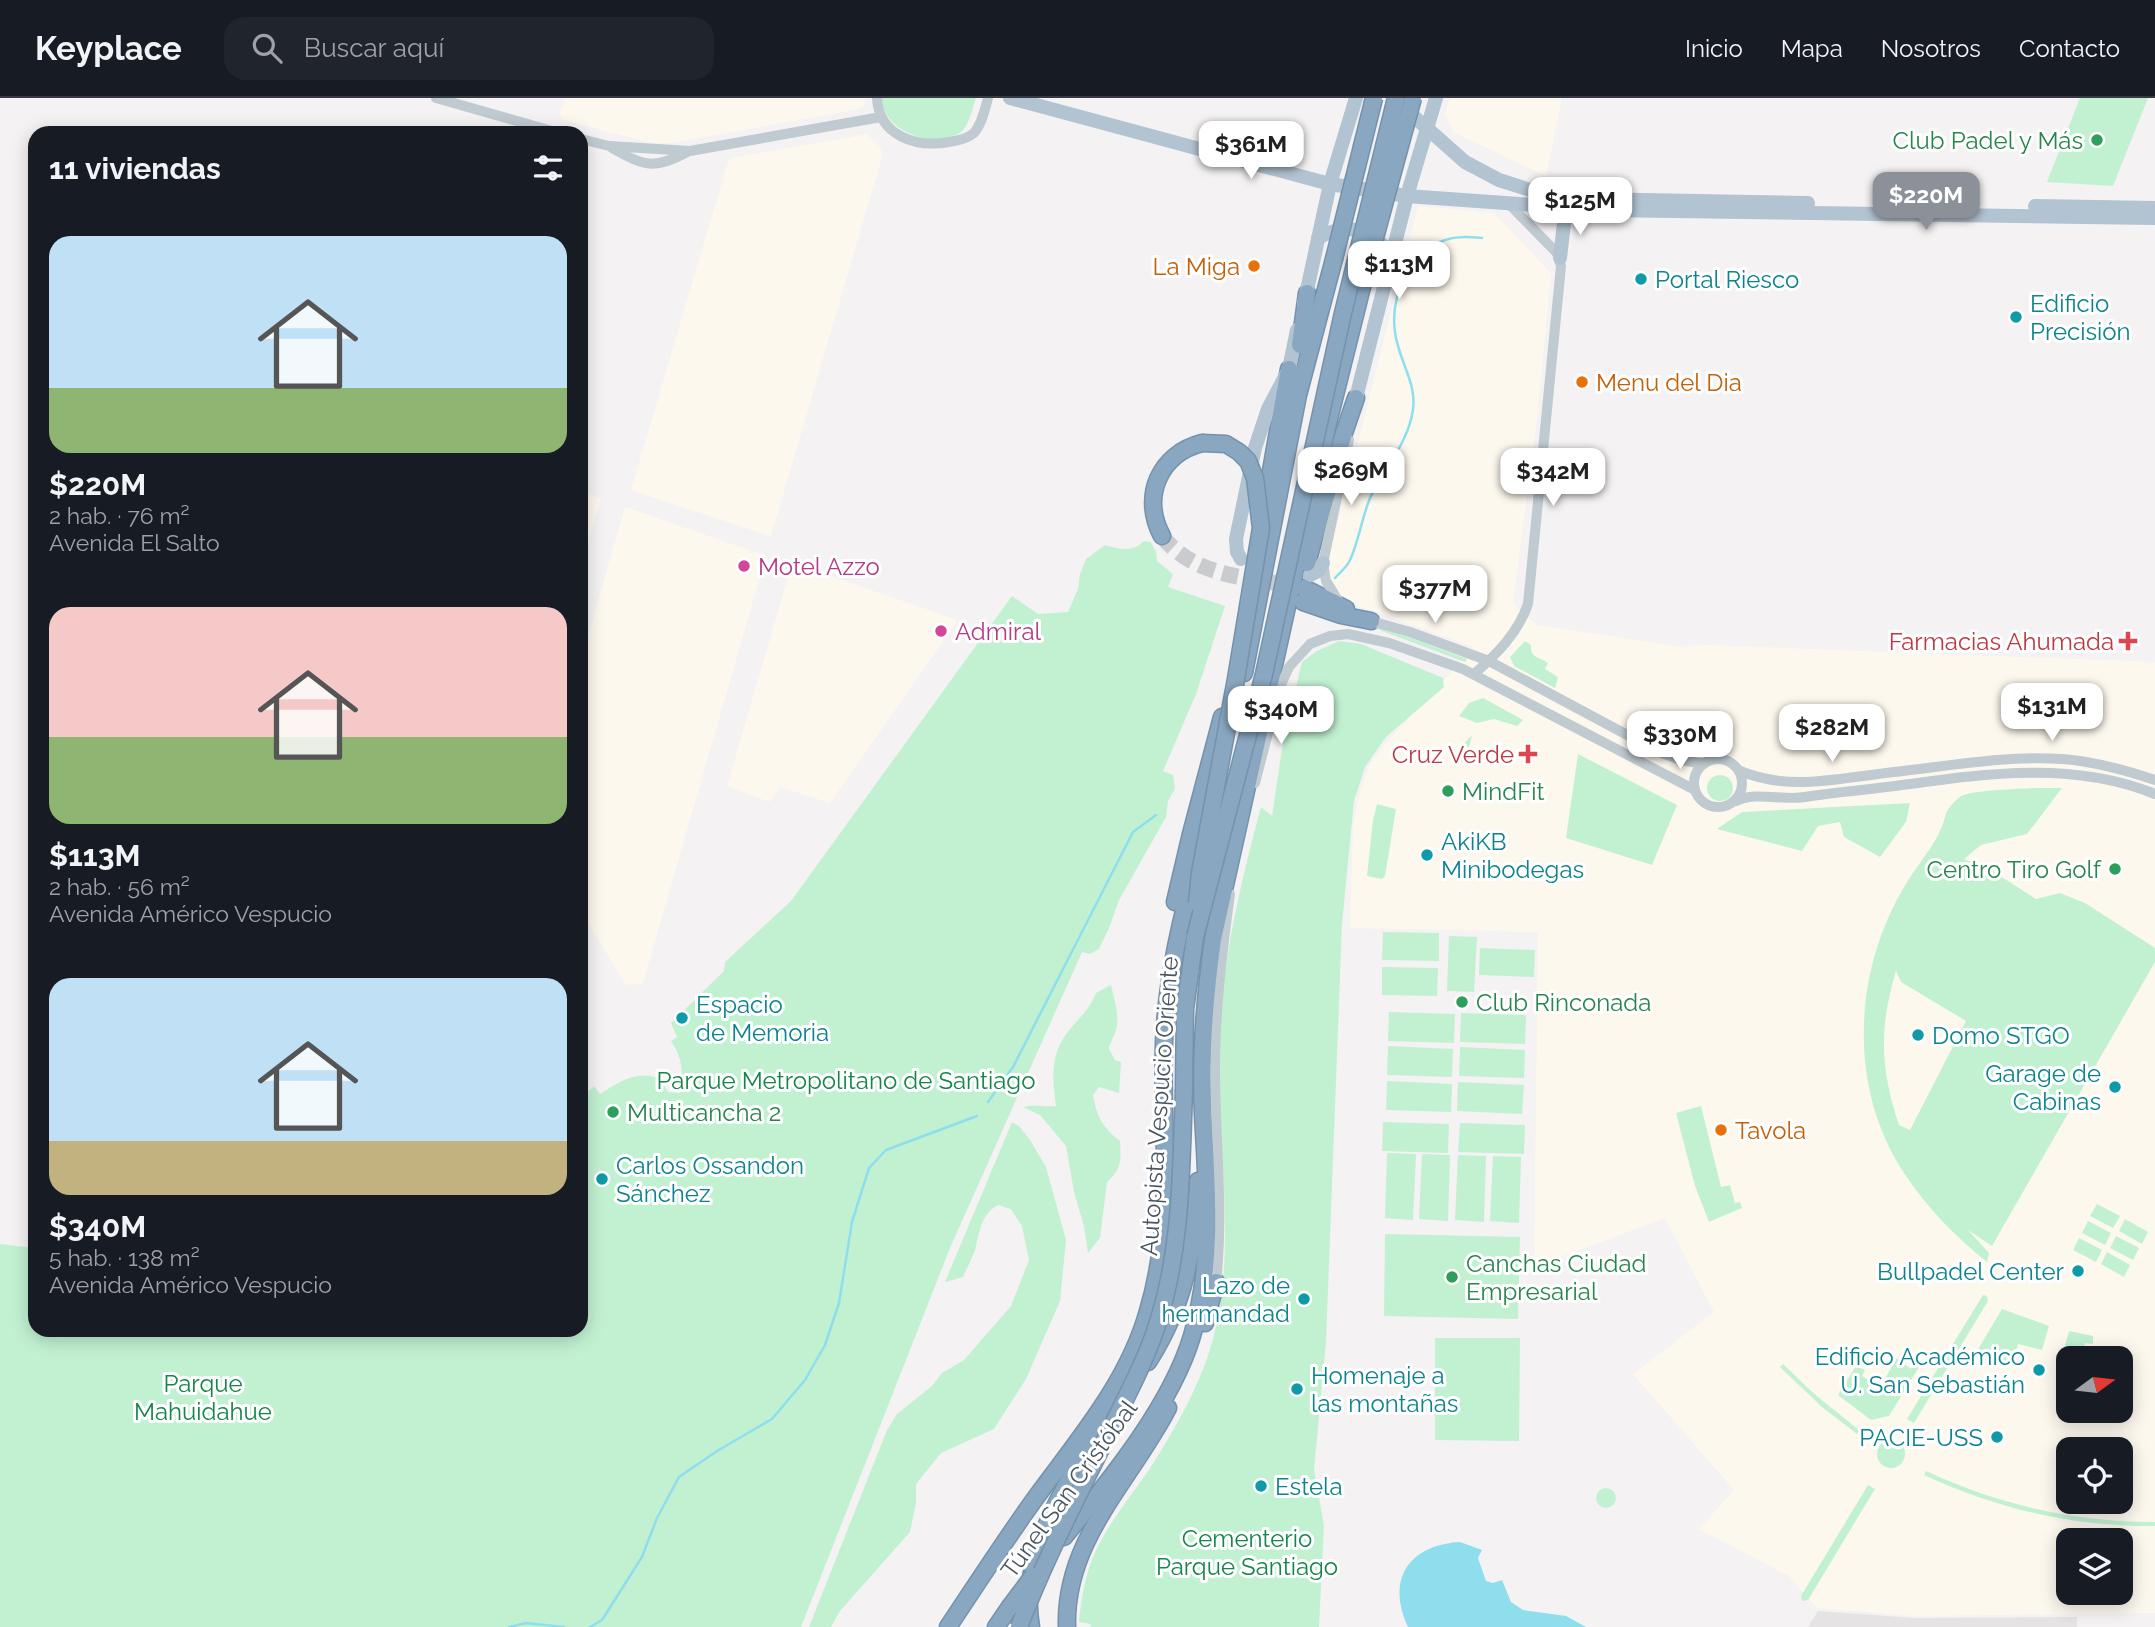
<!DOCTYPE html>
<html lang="es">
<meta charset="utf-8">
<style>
:root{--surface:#171b24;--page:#20242c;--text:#f1f3f6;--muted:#9ea1a6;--line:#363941;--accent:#8c9099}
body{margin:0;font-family:Raleway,sans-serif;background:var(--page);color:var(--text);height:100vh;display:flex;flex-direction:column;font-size:26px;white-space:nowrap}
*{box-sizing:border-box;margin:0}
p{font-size:23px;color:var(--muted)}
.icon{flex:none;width:38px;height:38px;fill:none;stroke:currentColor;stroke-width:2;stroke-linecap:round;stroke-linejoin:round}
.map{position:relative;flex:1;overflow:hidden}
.sheet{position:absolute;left:28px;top:28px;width:560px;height:1211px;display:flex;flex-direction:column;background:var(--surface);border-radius:21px;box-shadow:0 4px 18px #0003}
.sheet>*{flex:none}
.needle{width:46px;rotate:75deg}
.fabs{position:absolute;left:2056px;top:1248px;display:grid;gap:14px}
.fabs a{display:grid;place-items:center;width:77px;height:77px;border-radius:14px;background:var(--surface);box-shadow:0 4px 18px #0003;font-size:35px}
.price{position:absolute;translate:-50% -60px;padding:0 16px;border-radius:14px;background:#fff;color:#222;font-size:23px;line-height:46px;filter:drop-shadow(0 2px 4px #0008)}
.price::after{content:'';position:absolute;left:50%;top:42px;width:21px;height:16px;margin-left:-10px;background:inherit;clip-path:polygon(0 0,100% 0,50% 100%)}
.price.selected{background:var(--accent);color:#fff}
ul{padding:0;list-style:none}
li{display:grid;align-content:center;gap:14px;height:371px;padding:0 21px}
li span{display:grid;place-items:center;height:217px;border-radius:21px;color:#555}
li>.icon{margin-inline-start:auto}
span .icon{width:126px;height:126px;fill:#fffc;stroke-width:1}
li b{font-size:30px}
h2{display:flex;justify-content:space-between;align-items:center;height:84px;padding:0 21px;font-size:30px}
header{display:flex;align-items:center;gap:42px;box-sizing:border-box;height:98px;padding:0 35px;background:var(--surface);border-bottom:2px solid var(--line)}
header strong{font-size:33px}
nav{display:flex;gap:38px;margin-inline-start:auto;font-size:24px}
.search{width:490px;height:63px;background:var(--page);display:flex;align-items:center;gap:18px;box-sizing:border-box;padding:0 24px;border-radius:21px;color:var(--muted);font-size:26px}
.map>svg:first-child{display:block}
.commercial{fill:#fdf8ee;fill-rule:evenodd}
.education{fill:#e5e3e4}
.green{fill:#c2f1d2;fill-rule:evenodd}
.water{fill:#8edeee}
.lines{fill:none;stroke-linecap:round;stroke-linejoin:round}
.stream{stroke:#8edeee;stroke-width:2.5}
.highway-tunnel{stroke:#c9cbce;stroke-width:16;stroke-dasharray:16 8;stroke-linecap:butt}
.highway-casing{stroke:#7592ad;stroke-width:19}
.minor{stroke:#c0cad1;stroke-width:10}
.major{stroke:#b2c3d1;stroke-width:14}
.highway{stroke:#8aa7c1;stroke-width:16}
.highway-bridge-casing{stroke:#7592ad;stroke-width:19;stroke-linecap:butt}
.highway-bridge{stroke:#8aa7c1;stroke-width:16}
.leisure-dot{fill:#2e9e5b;stroke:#fff;stroke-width:2.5}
.food-dot{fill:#e8710a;stroke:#fff;stroke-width:2.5}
.culture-dot{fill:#0f9aa8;stroke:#fff;stroke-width:2.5}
.hotel-dot{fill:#d1479c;stroke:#fff;stroke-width:2.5}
.health-dot{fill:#e0444e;stroke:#fff;stroke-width:2.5}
.labels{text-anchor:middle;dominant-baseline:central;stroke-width:6;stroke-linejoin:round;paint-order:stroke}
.leisure-label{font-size:24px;fill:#27864d;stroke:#fff;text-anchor:start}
.food-label{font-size:24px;fill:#c56008;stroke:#fff;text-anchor:start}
.culture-label{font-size:24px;fill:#0d838f;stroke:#fff;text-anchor:start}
.hotel-label{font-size:24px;fill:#b23c85;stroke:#fff;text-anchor:start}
.health-label{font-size:24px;fill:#be3a42;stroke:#fff;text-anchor:end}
.park-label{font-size:24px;fill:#16854a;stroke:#fff}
.street-label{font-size:24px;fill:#495660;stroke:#fff}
</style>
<header>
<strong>Keyplace</strong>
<div class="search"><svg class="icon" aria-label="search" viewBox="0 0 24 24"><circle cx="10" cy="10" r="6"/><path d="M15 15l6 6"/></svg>Buscar aquí</div>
<nav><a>Inicio</a><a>Mapa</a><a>Nosotros</a><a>Contacto</a></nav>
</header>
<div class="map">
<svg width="2155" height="1529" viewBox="0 0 2155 1529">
<rect width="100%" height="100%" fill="#f4f2f2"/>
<!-- commercial -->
<g class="commercial">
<path d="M565,0H865L864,7L859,11L671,45H652L563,22L560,16Z"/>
<path d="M1450,0H1562L1546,78L1453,34L1445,15Z"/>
<path d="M867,36L881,50L882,59L771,438L631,392L728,64L732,60Z"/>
<path d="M1418,108L1494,115L1551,175L1537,321L1513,505L1537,527L1676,548L1709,547L2155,564V1515L1914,1518L1817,1510L1789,1478L1699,1431L1734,1392L1633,1276L1714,1214L1665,1120L1534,1169L1538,834L1350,830L1353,730L1359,697L1369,668L1385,646L1474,549L1347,504L1334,493L1330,482V455ZM2068,1260H2121V1312H2068ZM2068,1351H2121V1404H2068ZM2068,1442H2121V1494H2068Z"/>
<path d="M581,394L601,400L581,470Z"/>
<path d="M625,409L766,458L643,885L626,887L581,813V563Z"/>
<path d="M792,465L955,521L956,525L830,705L780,689L769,704L727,688Z"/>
</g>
<!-- education -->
<path class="education" d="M1818,1513L1915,1520L2077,1519V1529H1808Z"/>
<!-- green -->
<g class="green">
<path d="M882,0H976C973,9 970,23 964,31C942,56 881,34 882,0Z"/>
<path d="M2080,0H2148L2113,88L2047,84Z"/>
<path d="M1144,443L1151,444L1156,454L1157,463L1173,476L1168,489L1225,508L1196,596L1163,673L1173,677L1175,691L1168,703L1166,719L1119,802L1109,830L1099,851L1090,856L1082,854L950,1150L801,1529H0V1146L35,1150V1232H581V1000L594,988L600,996C619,984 637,971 660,981L668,994L680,995C683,974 683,961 671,943L677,939L671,925L724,873L725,864L791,803L1012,498L1038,516L1068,514L1078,491L1080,476L1086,461L1105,447C1120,451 1132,455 1144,443Z"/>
<path d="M1366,527L1395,534L1467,561L1465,564Z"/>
<path d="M1339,543L1361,546L1443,580L1444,589L1386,639L1365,669L1354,703L1342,826L1326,1244L1314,1372L1324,1428L1319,1529H1091L1090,1526L1079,1524C1081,1503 1084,1483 1092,1462C1106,1426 1133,1397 1154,1364C1177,1327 1200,1287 1212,1245C1240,1142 1213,1033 1220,928C1224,854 1242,780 1261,709L1272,718L1283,644L1302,564L1317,553Z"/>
<path d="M1525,543L1531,547C1530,561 1540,559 1548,565L1545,571L1558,579L1555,590L1514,568L1510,559Z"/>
<path d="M1483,600L1523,622L1517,628L1494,621L1477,625L1459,618L1469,605Z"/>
<path d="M1472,637L1465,665L1450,661Z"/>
<path d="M1578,656L1677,707L1652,767L1566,740Z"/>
<circle cx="1720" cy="690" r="13"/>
<path d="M2035,690H2062L2027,736L1981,747L1964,761L1991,772L2036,801L2060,795L2085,805L2155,850V864L1992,1148L1968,1132L1989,1155L1987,1164C1955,1138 1927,1110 1904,1075C1842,981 1855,852 1920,765C1928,753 1937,742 1942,728C1945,722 1945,714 1950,709C1952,706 1958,700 1961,698C1975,692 2019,691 2035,690ZM1896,873L1901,884L1966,923L1910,1032L1899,1027C1880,970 1879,930 1896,873Z"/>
<path d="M1910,705L1906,724L1880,759L1844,739L1840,724L1818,728L1802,753L1717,731L1742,714Z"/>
<path d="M1377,706L1396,711L1385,778L1382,781L1367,778L1373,722Z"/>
<path d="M1383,834L1439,835V863L1382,862Z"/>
<path d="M1449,838L1477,839L1474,894L1447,893Z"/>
<path d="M1480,850L1535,852L1534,879L1479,877Z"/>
<path d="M1382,869L1438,870L1437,898L1382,897Z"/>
<path d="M1111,887C1114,900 1121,922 1115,935C1113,941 1110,944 1109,951L1115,962L1121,964L1119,995L1099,989L1093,997C1097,1019 1102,1029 1120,1043C1121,1063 1122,1070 1107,1084L1100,1140L1088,1155L1084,1128L1074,1094L1066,1048L1040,1017L1023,1009C1035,1006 1044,1009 1056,1008C1052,978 1050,954 1071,930C1081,918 1090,911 1096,895Z"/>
<path d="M1389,914L1455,916L1454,945L1388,943Z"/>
<path d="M1461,915L1526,917L1525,946L1460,944Z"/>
<path d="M1388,948L1453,951L1452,979L1387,977Z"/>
<path d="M1460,949L1525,952L1524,980L1459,978Z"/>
<path d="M1387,983L1452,986L1451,1014L1386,1012Z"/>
<path d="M1458,984L1524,987L1522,1016L1457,1013Z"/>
<path d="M1701,1008L1721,1089L1730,1087L1735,1105L1740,1104L1742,1110L1709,1124L1695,1088L1676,1015Z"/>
<path d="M1012,1024L1019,1028L1030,1042L1046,1069L1066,1142L1060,1203L1026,1281L994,1331L941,1355L916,1386V1405L910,1434L840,1513L831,1529H809L887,1332L897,1316L932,1288L942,1275L964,1262L1011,1208L1029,1162L1022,1128L1011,1111L998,1107C980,1117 980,1134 975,1152C972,1161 967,1170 963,1179L945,1184Z"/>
<path d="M1383,1024L1449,1026L1448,1055L1382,1053Z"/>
<path d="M1460,1025L1525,1027L1524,1056L1458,1054Z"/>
<path d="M1387,1055L1416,1056L1413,1122L1385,1120Z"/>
<path d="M1422,1056L1450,1057L1448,1123L1419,1121Z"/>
<path d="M1458,1057L1486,1058L1484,1124L1455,1122Z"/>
<path d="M1493,1058L1521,1059L1519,1125L1490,1123Z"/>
<path d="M2097,1106L2120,1118L2113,1130L2090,1118Z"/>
<path d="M2125,1121L2148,1134L2142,1146L2119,1133Z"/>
<path d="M2088,1123L2111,1135L2105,1147L2082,1135Z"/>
<path d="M1385,1136L1520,1139L1518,1221L1384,1218Z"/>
<path d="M2116,1138L2139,1150L2133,1162L2110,1150Z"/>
<path d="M2079,1140L2102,1152L2096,1164L2073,1152Z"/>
<path d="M2107,1154L2130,1167L2124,1179L2101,1166Z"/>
<path d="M1983,1197L1987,1198L1988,1203L1914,1325L1907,1321Z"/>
<path d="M2002,1211L2049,1228L2042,1252L2018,1246L2015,1256L2008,1259L2011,1267L1977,1253Z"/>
<path d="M2069,1233L2093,1238V1246L2085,1245L2083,1256L2064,1251Z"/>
<path d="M1435,1240H1520L1519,1343L1435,1342Z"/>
<path d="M1897,1260L1911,1271L1914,1263L1918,1265L1919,1269L1889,1318L1871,1322L1838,1297L1856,1268L1865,1272L1862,1278L1880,1289Z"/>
<path d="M1783,1266L1812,1294L1860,1333L1857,1336L1822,1309L1780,1269Z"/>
<circle cx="1891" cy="1356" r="14"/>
<path d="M1926,1373C1999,1407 2074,1424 2155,1424V1428C2074,1429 1997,1411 1924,1377Z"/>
<path d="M1868,1387L1875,1391L1808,1502L1802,1503L1801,1498Z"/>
<circle cx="1606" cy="1400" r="10"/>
</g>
<!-- water -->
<path class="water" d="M1460,1444L1482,1452L1478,1460L1486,1483L1493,1485L1502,1482L1511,1504L1523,1512L1566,1518L1586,1529H1408C1386,1482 1408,1447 1460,1444Z"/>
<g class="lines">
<!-- stream -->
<g class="stream">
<path d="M1335,480C1339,475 1346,470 1349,464C1358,448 1362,417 1371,398C1385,369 1409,344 1413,311C1417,285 1398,261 1395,234C1390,199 1409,154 1445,142C1457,138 1470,139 1482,140"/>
<path d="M988,1004L1013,969L1133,734L1156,717"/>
<path d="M509,1529L526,1525L564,1529"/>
<path d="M590,1529L602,1522L642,1459L657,1420L679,1379L717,1353L772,1321L805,1282L825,1247L839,1205L852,1124L869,1070L886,1052L977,1018"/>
</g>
<!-- highway-tunnel -->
<path class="highway-tunnel" d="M1162,438C1194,479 1247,479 1294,488"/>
<!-- highway casing -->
<g class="highway-casing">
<g id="highway">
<path d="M1300,247L1307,195"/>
<path d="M1262,424L1289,271"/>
<path d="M1162,438C1141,399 1159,356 1202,345"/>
<path d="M1307,465L1344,335L1356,300"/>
<path d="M1304,490L1346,511"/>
<path d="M1303,504L1341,517L1371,523"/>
<path d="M1244,575L1298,297L1334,161"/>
<path d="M1175,804L1191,736L1222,619"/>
<path d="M1184,992L1185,911L1195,839"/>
<path d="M1205,1225L1216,1184"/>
<path d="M1148,1264C1187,1203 1193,1153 1198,1083"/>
<path d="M1064,1439C1110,1382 1171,1308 1192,1238C1214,1164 1207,1091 1203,1016C1200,957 1205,899 1213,841L1327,329L1367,169"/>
<path d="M948,1529C976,1487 1004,1444 1034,1402C1077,1343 1128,1285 1148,1213C1175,1123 1161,1037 1164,945C1166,884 1180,823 1197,764"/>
<path d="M996,1529L1009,1510"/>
<path d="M1031,1529C1017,1454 1074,1371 1114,1311"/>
<path d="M1067,1529C1064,1442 1131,1382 1168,1310"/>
</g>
</g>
<!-- minor -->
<g class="minor">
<path d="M436,0L559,35"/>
<path d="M877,0C879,38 916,50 949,44C957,43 967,41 974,35C982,26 985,11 988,0"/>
<path d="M581,41L609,48L690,53L881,19"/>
<path d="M612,50C644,68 654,72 687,54"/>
<path d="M1339,504L1326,483L1323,465L1349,342"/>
<path d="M1367,522L1410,534L1489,563L1659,654L1681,662L1704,666"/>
<path d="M1474,576C1497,556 1518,535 1528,506L1561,168L1557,155L1508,105"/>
<circle cx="1718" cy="685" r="24"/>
<path d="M1740,673C1790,693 1834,681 1886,675C1943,669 2005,657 2062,661C2094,663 2125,672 2155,682"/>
<path d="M1255,685L1280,589L1289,569L1310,546L1330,538L1348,536L1389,545L1463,571L1695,692"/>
<path d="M1736,703C1756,693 1783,703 1805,699C1835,694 1865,692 1895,688C1982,676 2072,662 2155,696"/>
<path d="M1216,1184C1224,1113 1215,1042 1215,971C1215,912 1222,855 1230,796"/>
</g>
<!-- major -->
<g class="major">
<path d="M1010,0L1330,86L1407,98L1603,112L2155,120"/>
<path d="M1402,8L1465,64L1499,82L1549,98L1587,101L1808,105"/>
<path d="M2035,108L2155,110"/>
<path d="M1318,140C1347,123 1376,131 1392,161"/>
<path d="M1560,160L1564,125L1568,110"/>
<path d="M1304,206L1330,86L1356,0"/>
<path d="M1356,300L1407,98L1436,0"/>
<path d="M1241,461L1237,454L1236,441L1255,350L1268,311L1289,271L1297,232"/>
<path d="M1310,477L1318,473L1323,465"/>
</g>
<!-- highway -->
<use href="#highway" class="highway"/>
<!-- highway-bridge casing -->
<g class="highway-bridge-casing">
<g id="highway-bridge">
<path d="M1334,161L1374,0"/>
<path d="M1367,169L1413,0"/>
<path d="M1197,805L1200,775L1236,581L1261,430L1255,380L1248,363L1239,354L1226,346L1202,345"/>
<path d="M1195,839L1264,576L1343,215L1396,0"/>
<path d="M1009,1510L1033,1478"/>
<path d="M1019,1529C1044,1463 1077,1400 1108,1336C1126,1299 1146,1263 1158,1224C1182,1149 1181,1070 1184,992"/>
</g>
</g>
<!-- highway-bridge -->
<use href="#highway-bridge" class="highway-bridge"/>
</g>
<!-- markers -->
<g class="leisure-dot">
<circle cx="2097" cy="42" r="7"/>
<circle cx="1448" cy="693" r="7"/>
<circle cx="2115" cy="771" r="7"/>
<circle cx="1462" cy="904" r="7"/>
<circle cx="613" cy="1014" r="7"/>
<circle cx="1452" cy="1179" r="7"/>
</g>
<g class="food-dot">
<circle cx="1254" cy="168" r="7"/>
<circle cx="1582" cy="284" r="7"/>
<circle cx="1721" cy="1032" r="7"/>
</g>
<g class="culture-dot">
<circle cx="1641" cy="181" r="7"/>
<circle cx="2016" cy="219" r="7"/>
<circle cx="1427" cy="757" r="7"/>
<circle cx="682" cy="920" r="7"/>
<circle cx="1918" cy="937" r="7"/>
<circle cx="2115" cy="989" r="7"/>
<circle cx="602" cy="1081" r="7"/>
<circle cx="2078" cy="1173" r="7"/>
<circle cx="1304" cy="1201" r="7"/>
<circle cx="2039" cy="1272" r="7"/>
<circle cx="1297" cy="1291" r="7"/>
<circle cx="1997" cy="1339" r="7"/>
<circle cx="1261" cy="1388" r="7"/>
</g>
<g class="hotel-dot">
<circle cx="744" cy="468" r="7"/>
<circle cx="941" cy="533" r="7"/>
</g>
<g class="health-dot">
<path d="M2124.5 532.5h7v7h7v7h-7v7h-7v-7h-7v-7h7z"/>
<path d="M1524.5 645.5h7v7h7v7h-7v7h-7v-7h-7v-7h7z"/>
</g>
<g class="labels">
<!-- leisure labels -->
<g class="leisure-label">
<text x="2083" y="42" text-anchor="end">Club Padel y Más</text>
<text x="1462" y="693">MindFit</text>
<text x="2101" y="771" text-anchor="end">Centro Tiro Golf</text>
<text x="1476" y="904">Club Rinconada</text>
<text x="627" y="1014">Multicancha 2</text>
<text x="1466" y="1165">Canchas Ciudad<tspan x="1466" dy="28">Empresarial</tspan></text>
</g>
<!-- food labels -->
<g class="food-label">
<text x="1240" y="168" text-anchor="end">La Miga</text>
<text x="1596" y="284">Menu del Dia</text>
<text x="1735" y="1032">Tavola</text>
</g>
<!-- culture labels -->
<g class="culture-label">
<text x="1655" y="181">Portal Riesco</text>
<text x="2030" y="205">Edificio<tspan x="2030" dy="28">Precisión</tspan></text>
<text x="1441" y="743">AkiKB<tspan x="1441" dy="28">Minibodegas</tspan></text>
<text x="696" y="906">Espacio<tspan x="696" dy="28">de Memoria</tspan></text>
<text x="1932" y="937">Domo STGO</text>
<text x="2101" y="975" text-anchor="end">Garage de<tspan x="2101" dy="28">Cabinas</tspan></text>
<text x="616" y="1067">Carlos Ossandon<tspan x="616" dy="28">Sánchez</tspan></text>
<text x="2064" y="1173" text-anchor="end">Bullpadel Center</text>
<text x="1290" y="1187" text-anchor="end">Lazo de<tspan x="1290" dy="28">hermandad</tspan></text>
<text x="2025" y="1258" text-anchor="end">Edificio Académico<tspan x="2025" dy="28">U. San Sebastián</tspan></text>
<text x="1311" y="1277">Homenaje a<tspan x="1311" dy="28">las montañas</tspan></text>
<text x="1983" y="1339" text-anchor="end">PACIE-USS</text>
<text x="1275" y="1388">Estela</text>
</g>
<!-- hotel labels -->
<g class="hotel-label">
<text x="758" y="468">Motel Azzo</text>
<text x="955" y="533">Admiral</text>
</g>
<!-- health labels -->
<g class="health-label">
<text x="2114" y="543">Farmacias Ahumada</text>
<text x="1514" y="656">Cruz Verde</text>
</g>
<!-- park labels -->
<g class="park-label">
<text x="846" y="982">Parque Metropolitano de Santiago</text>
<text x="203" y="1285">Parque<tspan x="203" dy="28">Mahuidahue</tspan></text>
<text x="1247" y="1440">Cementerio<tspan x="1247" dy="28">Parque Santiago</tspan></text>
</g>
<!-- street labels -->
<g class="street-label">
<text transform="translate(1159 1008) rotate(-86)">Autopista Vespucio Oriente</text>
<text transform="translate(1069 1391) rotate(-54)">Túnel San Cristóbal</text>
</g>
</g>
</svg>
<div class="fabs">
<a><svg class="needle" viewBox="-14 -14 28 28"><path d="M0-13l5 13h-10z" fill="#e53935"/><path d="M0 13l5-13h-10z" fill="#9ea1a6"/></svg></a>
<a><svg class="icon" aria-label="locate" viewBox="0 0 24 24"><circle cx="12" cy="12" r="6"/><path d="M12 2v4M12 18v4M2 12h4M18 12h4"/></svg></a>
<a><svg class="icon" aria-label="layers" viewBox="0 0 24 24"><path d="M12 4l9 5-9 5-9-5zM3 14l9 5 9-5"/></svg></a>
</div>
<b class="price" style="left:1251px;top:83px">$361M</b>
<b class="price selected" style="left:1926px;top:134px">$220M</b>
<b class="price" style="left:1580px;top:139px">$125M</b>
<b class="price" style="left:1399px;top:203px">$113M</b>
<b class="price" style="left:1351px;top:409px">$269M</b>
<b class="price" style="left:1553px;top:410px">$342M</b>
<b class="price" style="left:1435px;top:527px">$377M</b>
<b class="price" style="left:2052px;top:645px">$131M</b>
<b class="price" style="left:1281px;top:648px">$340M</b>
<b class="price" style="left:1832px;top:666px">$282M</b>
<b class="price" style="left:1680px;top:673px">$330M</b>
<section class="sheet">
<h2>11 viviendas<svg class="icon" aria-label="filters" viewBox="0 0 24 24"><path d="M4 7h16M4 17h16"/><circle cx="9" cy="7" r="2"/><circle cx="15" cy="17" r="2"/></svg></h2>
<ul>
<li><span style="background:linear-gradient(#bfe0f5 70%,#8fb573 0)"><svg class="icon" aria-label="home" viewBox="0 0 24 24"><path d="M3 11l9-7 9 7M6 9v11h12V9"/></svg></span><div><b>$220M</b><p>2 hab. · 76 m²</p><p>Avenida El Salto</p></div></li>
<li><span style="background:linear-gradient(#f6c9c9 60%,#8fb573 0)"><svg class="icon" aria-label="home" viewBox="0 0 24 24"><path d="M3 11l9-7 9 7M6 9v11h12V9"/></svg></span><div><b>$113M</b><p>2 hab. · 56 m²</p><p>Avenida Américo Vespucio</p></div></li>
<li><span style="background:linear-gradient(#bfe0f5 75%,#c2b280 0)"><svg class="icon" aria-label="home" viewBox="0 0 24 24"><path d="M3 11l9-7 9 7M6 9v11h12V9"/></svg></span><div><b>$340M</b><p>5 hab. · 138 m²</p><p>Avenida Américo Vespucio</p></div></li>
</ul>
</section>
</div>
